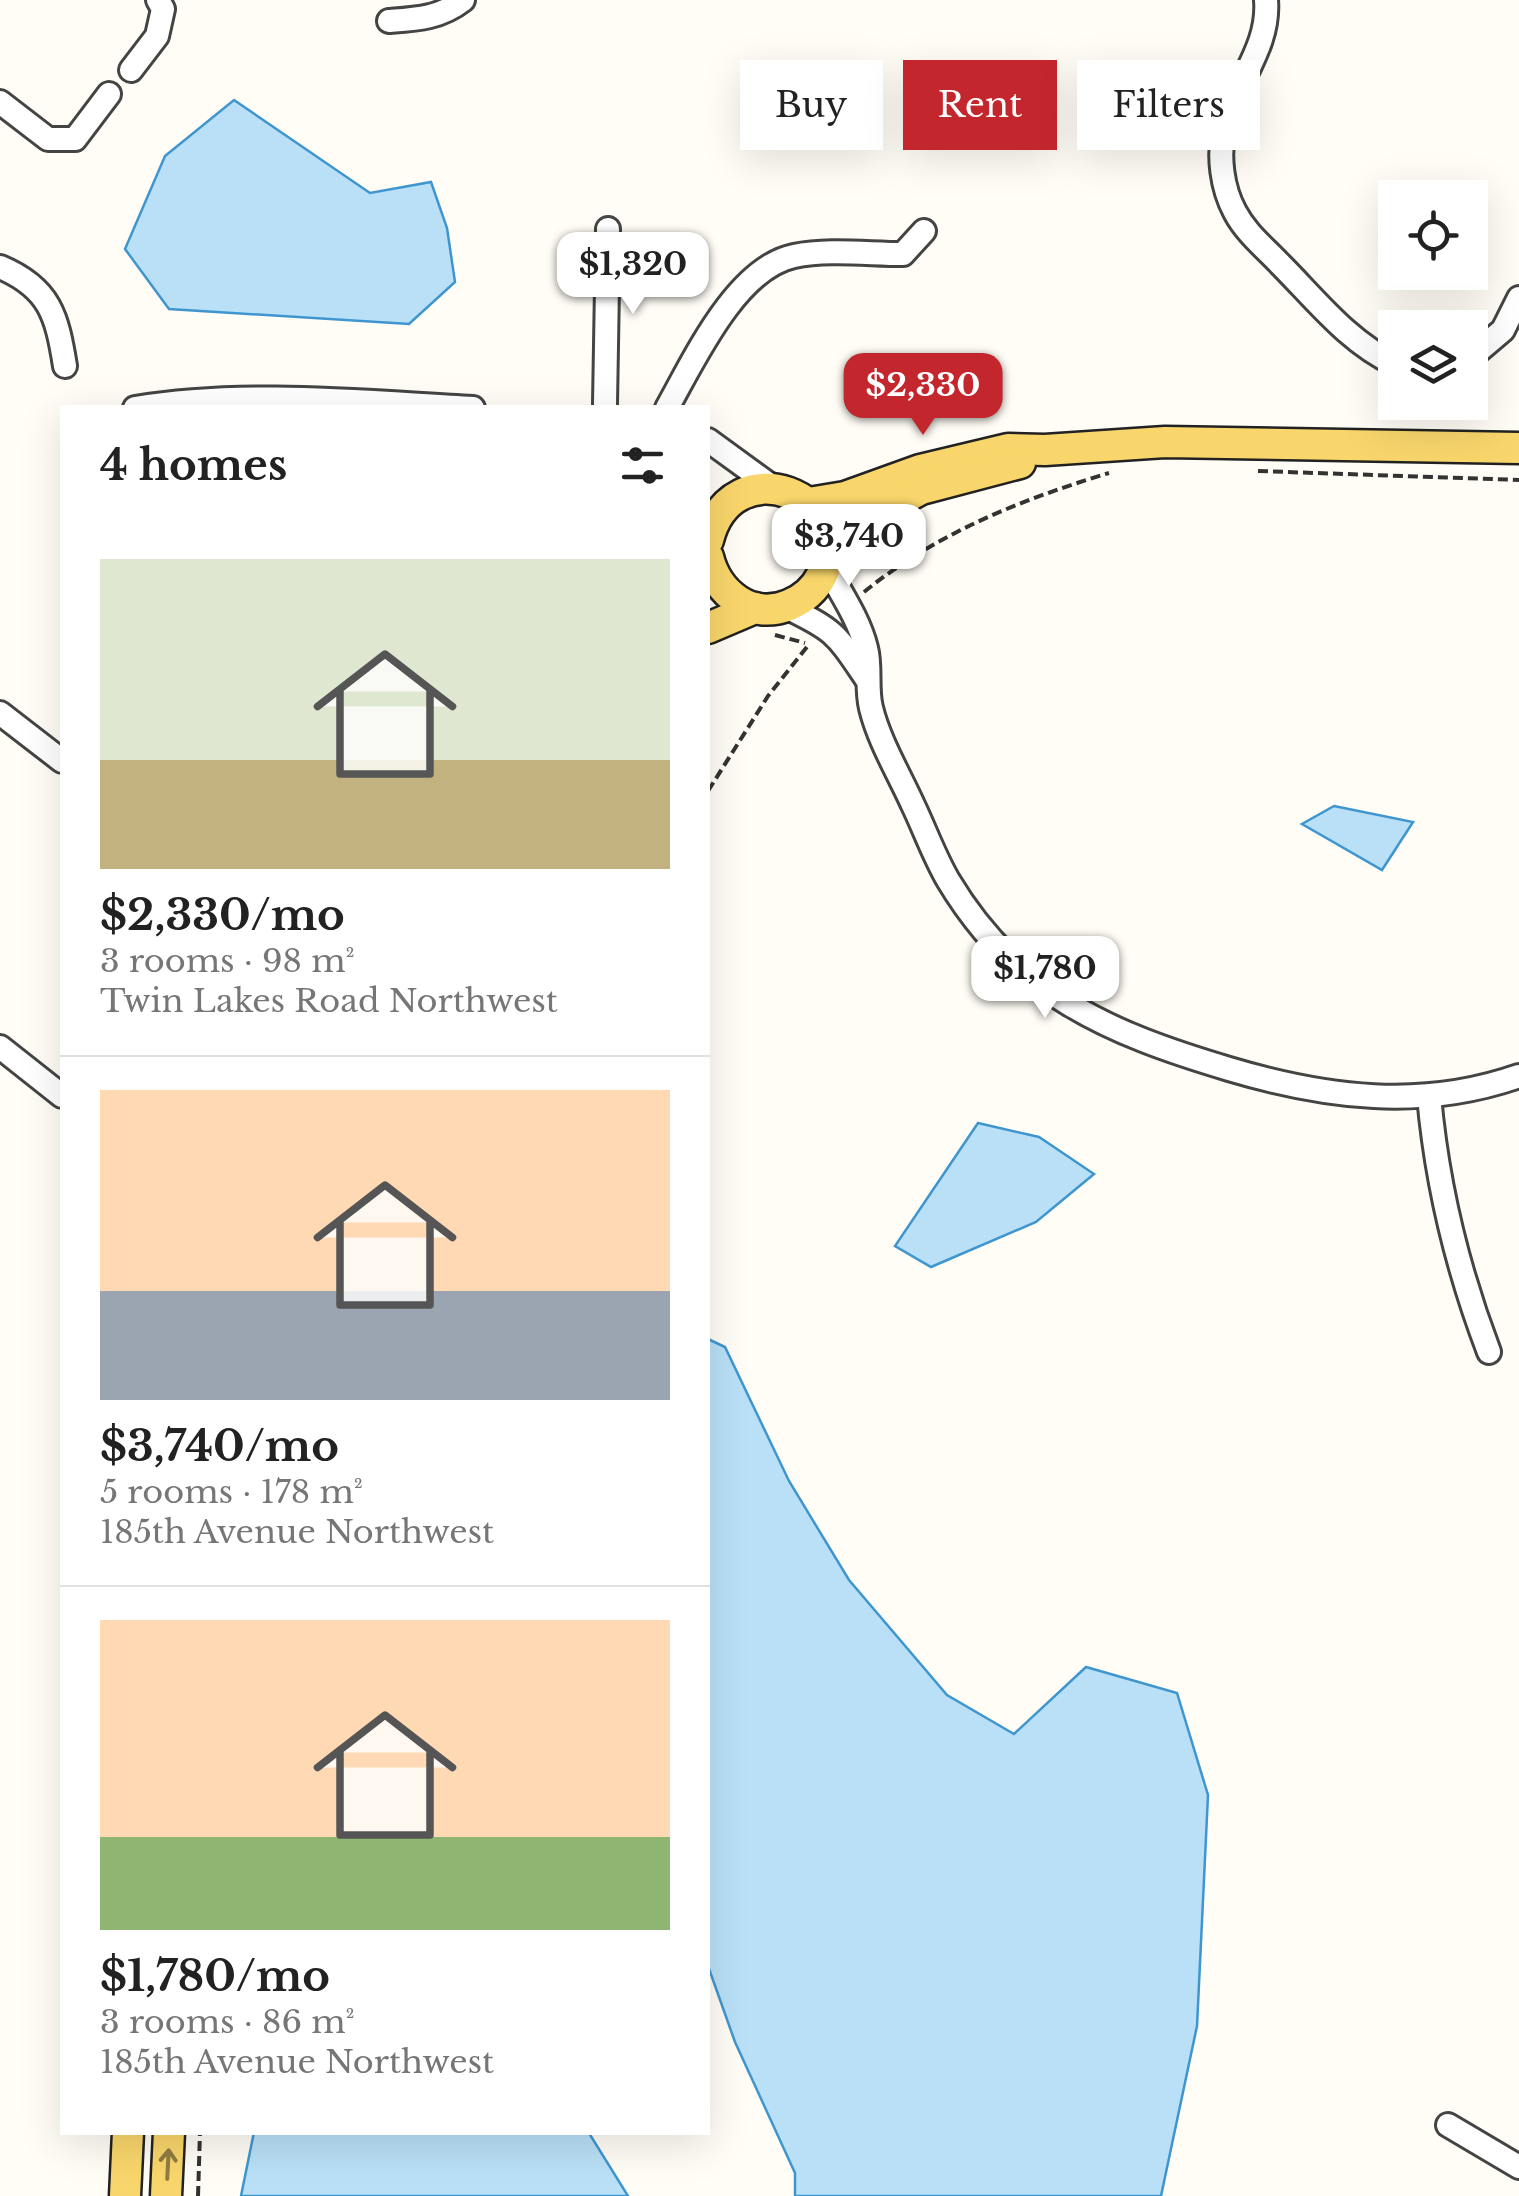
<!DOCTYPE html>
<meta charset="utf-8">
<style>
:root{--surface:#fff;--page:#f6f6f6;--text:#222;--muted:#767676;--line:#e0e0e0;--accent:#c4262e}
body{margin:0;font-family:"Libre Baskerville",serif;background:var(--page);color:var(--text);height:100vh;display:flex;flex-direction:column;font-size:38px;white-space:nowrap}
*{box-sizing:border-box;margin:0}
p{font-size:32px;color:var(--muted)}
.icon{flex:none;width:55px;height:55px;fill:none;stroke:currentColor;stroke-width:2;stroke-linecap:round;stroke-linejoin:round}
.map{position:relative;flex:1;overflow:hidden}
.details{position:absolute;left:60px;top:405px;width:650px;height:1730px;display:flex;flex-direction:column;background:var(--surface);border-radius:0px;box-shadow:0 10px 40px #0002}
.details>*{flex:none}
.hud{position:absolute;left:740px;top:60px;width:628px;height:90px;display:flex;gap:20px}
.controls{position:absolute;left:1378px;top:180px;display:grid;gap:20px}
.controls a{display:grid;place-items:center;width:110px;height:110px;border-radius:0px;background:var(--surface);box-shadow:0 10px 40px #0002;font-size:50px}
.price{position:absolute;translate:-50% -85px;padding:0 22px;border-radius:20px;background:#fff;color:#222;font-size:32px;line-height:65px;filter:drop-shadow(0 2px 5px #0008)}
.price::after{content:'';position:absolute;left:50%;top:60px;width:30px;height:22px;margin-left:-15px;background:inherit;clip-path:polygon(0 0,100% 0,50% 100%)}
.price.on{background:var(--accent);color:#fff}
ul{padding:0;list-style:none}
li{display:grid;align-content:center;gap:20px;height:530px;padding:0 40px}
li+li{border-top:2px solid var(--line)}
li span{display:grid;place-items:center;height:310px;border-radius:0px;color:#555}
li>.icon{margin-inline-start:auto}
span .icon{width:180px;height:180px;fill:#fffc;stroke-width:1}
li b{font-size:42px}
h2{display:flex;justify-content:space-between;align-items:center;height:120px;padding:0 40px;font-size:42px}
.chip{padding:0 35px;border-radius:0px;background:var(--surface);box-shadow:0 10px 40px #0002;font-size:35px;line-height:90px}
.chip.on{background:var(--accent);color:#fff}
.map>svg:first-child{display:block}
.water{fill:#b9e0f7;stroke:#3f96cf;stroke-width:2.5}
.lines{fill:none;stroke-linecap:round;stroke-linejoin:round}
.minor-casing{stroke:#444;stroke-width:28}
.major-casing{stroke:#222;stroke-width:35}
.path{stroke:#333;stroke-width:4;stroke-dasharray:10 5;stroke-linecap:butt}
.minor{stroke:#fff;stroke-width:22}
.major{stroke:#f9d66b;stroke-width:30}
.oneway{stroke:#917d42}
</style>
<div class="map">
<svg width="1519" height="2196" viewBox="0 0 1519 2196">
<rect width="100%" height="100%" fill="#fffdf5"/>
<!-- water -->
<g class="water">
<path d="M234,100L370,193L431,182L447,228L455,282L409,324L169,309L125,249L165,156Z"/>
<path d="M1334,806L1413,822L1382,870L1302,824Z"/>
<path d="M978,1123L1039,1137L1094,1174L1036,1222L931,1267L895,1246Z"/>
<path d="M708,1339L725,1347L789,1481L849,1580L947,1695L1014,1734L1086,1667L1177,1693L1208,1795L1197,2026L1161,2196H795V2173L735,2042L708,1966Z"/>
<path d="M254,2132L589,2133L628,2196H241Z"/>
</g>
<g class="lines">
<!-- minor casing -->
<g class="minor-casing">
<g id="minor">
<path d="M1266,0C1270,49 1233,84 1224,130C1218,156 1222,188 1235,212C1246,233 1264,247 1280,264C1315,299 1349,343 1395,364"/>
<path d="M389,21C417,19 440,18 463,0"/>
<path d="M131,70L157,36L163,9L158,0"/>
<path d="M0,102L48,139H75L109,94"/>
<path d="M0,267C50,288 57,316 65,366"/>
<path d="M1470,358L1503,330L1519,298"/>
<path d="M605,404L608,229"/>
<path d="M135,408C247,390 361,402 473,408"/>
<path d="M667,408C694,360 736,268 794,256C828,249 868,254 903,254L924,231"/>
<path d="M708,440L774,488"/>
<path d="M826,566C840,592 859,619 866,648C871,667 866,688 871,708C879,741 899,774 913,805C925,830 934,856 948,880C1016,994 1108,1033 1229,1069C1326,1098 1422,1110 1519,1076"/>
<path d="M786,607C835,630 836,634 866,678"/>
<path d="M0,713L62,761"/>
<path d="M0,1047L62,1096"/>
<path d="M1429,1096C1437,1186 1457,1268 1489,1352"/>
<path d="M1448,2125L1519,2167"/>
</g>
</g>
<!-- major casing -->
<g class="major-casing">
<g id="major">
<path d="M809,503L845,497L920,470L1008,449L1045,450L1165,442L1519,448"/>
<path d="M708,540C732,445 860,497 822,575C815,589 804,599 789,605C751,621 717,593 708,557"/>
<path d="M829,554L882,510L921,489L1020,463"/>
<path d="M708,628L755,608"/>
<path d="M125,2196L128,2132"/>
<path d="M166,2196L169,2132"/>
</g>
</g>
<!-- path -->
<g class="path">
<path d="M1258,471L1519,480"/>
<path d="M864,592C937,533 1020,500 1109,473"/>
<path d="M775,635L805,643"/>
<path d="M708,791L768,696L810,643"/>
<path d="M198,2196L200,2132"/>
</g>
<!-- minor -->
<use href="#minor" class="minor"/>
<!-- major -->
<use href="#major" class="major"/>
</g>
<!-- one-way arrows -->
<defs><path id="oneway-shaft" d="M-6 0H5M1.5-3L5.5 0L1.5 3" fill="none" stroke-width="1.6" stroke-linecap="round" stroke-linejoin="round" transform="scale(2.5)"/></defs>
<use class="oneway" href="#oneway-shaft" transform="translate(168 2164) rotate(-87)"/>
</svg>
<div class="controls">
<a><svg class="icon" aria-label="locate" viewBox="0 0 24 24"><circle cx="12" cy="12" r="6"/><path d="M12 2v4M12 18v4M2 12h4M18 12h4"/></svg></a>
<a><svg class="icon" aria-label="layers" viewBox="0 0 24 24"><path d="M12 4l9 5-9 5-9-5zM3 14l9 5 9-5"/></svg></a>
</div>
<b class="price" style="left:633px;top:317px">$1,320</b>
<b class="price on" style="left:923px;top:438px">$2,330</b>
<b class="price" style="left:849px;top:589px">$3,740</b>
<b class="price" style="left:1045px;top:1021px">$1,780</b>
<div class="hud">
<a class="chip">Buy</a>
<a class="chip on">Rent</a>
<a class="chip">Filters</a>
</div>
<section class="details">
<h2>4 homes<svg class="icon" aria-label="filters" viewBox="0 0 24 24"><path d="M4 7h16M4 17h16"/><circle cx="9" cy="7" r="2"/><circle cx="15" cy="17" r="2"/></svg></h2>
<ul>
<li><span style="background:linear-gradient(#dfe7d0 65%,#c2b280 0)"><svg class="icon" aria-label="home" viewBox="0 0 24 24"><path d="M3 11l9-7 9 7M6 9v11h12V9"/></svg></span><div><b>$2,330/mo</b><p>3 rooms · 98 m²</p><p>Twin Lakes Road Northwest</p></div></li>
<li><span style="background:linear-gradient(#ffd9b3 65%,#9aa5b1 0)"><svg class="icon" aria-label="home" viewBox="0 0 24 24"><path d="M3 11l9-7 9 7M6 9v11h12V9"/></svg></span><div><b>$3,740/mo</b><p>5 rooms · 178 m²</p><p>185th Avenue Northwest</p></div></li>
<li><span style="background:linear-gradient(#ffd9b3 70%,#8fb573 0)"><svg class="icon" aria-label="home" viewBox="0 0 24 24"><path d="M3 11l9-7 9 7M6 9v11h12V9"/></svg></span><div><b>$1,780/mo</b><p>3 rooms · 86 m²</p><p>185th Avenue Northwest</p></div></li>
</ul>
</section>
</div>
